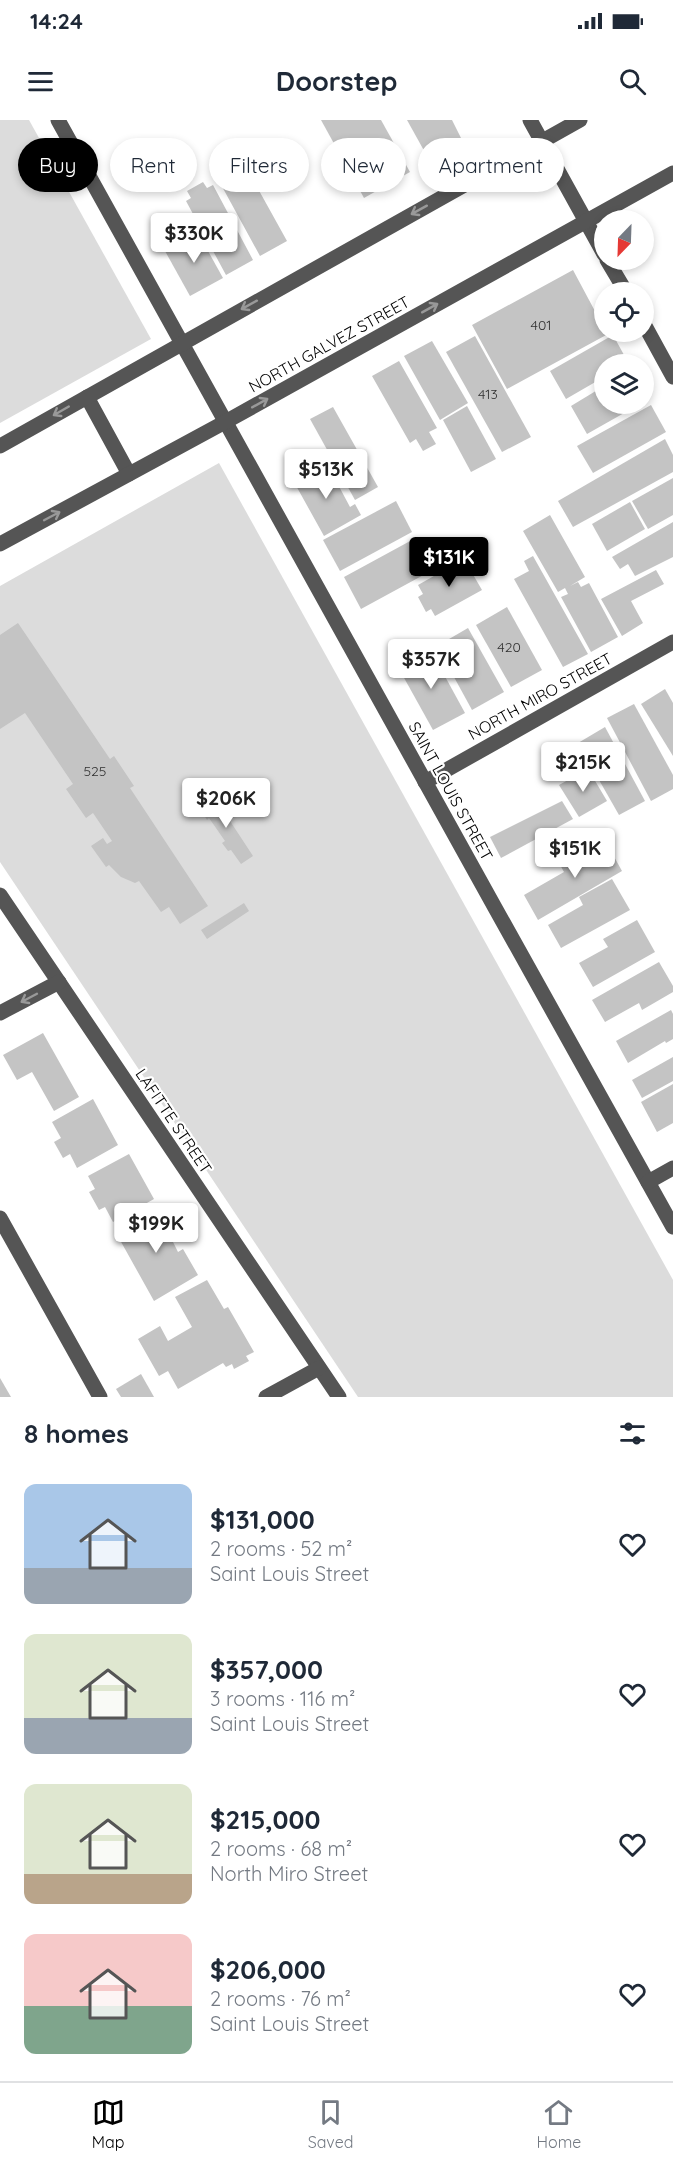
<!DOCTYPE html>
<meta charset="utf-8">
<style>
:root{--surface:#fff;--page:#f6f6f7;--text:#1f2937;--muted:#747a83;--line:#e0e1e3;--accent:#000}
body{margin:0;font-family:Quicksand,sans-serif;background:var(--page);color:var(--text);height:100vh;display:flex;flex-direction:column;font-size:22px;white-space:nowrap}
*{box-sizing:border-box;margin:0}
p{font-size:20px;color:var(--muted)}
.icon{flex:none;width:33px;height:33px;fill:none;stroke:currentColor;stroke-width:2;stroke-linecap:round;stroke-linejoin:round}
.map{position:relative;height:1277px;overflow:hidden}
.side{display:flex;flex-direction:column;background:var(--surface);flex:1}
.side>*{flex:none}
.guide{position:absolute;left:18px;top:18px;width:638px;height:54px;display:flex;gap:12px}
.needle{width:39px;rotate:203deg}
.tools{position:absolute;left:594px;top:90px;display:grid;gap:12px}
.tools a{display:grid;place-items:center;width:60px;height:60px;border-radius:50%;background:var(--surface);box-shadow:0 3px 9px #0003;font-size:30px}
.price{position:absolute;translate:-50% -51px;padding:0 14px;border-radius:6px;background:#fff;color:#222;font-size:20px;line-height:39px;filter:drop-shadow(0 2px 3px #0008)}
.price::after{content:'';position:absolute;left:50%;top:36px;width:18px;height:14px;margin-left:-9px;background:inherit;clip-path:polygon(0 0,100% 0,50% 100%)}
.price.active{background:var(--accent);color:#fff}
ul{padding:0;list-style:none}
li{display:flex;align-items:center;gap:18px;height:150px;padding:0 24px}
li span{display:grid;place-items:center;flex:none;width:168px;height:120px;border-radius:12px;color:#555}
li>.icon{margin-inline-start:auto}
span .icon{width:72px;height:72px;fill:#fffc;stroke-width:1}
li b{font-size:26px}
h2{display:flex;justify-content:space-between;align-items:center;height:72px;padding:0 24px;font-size:26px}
.tag{padding:0 21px;border-radius:27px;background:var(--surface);box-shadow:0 3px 9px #0003;font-size:21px;line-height:54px}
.tag.active{background:var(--accent);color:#fff}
.status{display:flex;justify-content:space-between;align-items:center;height:42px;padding:0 30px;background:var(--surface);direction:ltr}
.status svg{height:16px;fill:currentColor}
header{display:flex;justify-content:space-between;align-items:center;height:78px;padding:0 24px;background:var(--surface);font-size:27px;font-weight:700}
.menu{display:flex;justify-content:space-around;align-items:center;height:84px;border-top:2px solid var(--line);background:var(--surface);font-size:16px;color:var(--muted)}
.menu a{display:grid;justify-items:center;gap:3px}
.menu .active{color:var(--accent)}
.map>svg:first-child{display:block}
.green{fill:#dcdcdc}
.building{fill:#c4c4c4}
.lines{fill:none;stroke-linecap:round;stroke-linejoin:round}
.minor{stroke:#555;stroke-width:15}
.oneway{stroke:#999}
.labels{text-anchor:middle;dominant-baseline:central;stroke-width:4.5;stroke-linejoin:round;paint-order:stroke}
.number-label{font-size:14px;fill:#313131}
.street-label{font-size:16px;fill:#000;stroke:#fff}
</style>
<div class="status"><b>14:24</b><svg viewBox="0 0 49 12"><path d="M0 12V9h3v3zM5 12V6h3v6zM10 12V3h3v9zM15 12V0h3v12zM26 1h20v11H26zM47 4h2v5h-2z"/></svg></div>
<header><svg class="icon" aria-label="menu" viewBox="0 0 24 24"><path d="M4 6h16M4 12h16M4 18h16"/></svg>Doorstep<svg class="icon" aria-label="search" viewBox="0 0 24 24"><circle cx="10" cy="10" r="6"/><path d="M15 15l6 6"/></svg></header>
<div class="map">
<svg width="673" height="1277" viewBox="0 0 673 1277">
<rect width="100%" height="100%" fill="#fff"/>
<!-- green -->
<g class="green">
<path d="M0,0H29L151,219L0,303Z"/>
<path d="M219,343L673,1160V1277H358L0,742V466Z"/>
</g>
<!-- building -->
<g class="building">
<path d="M321,0H381L410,52L364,78Z"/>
<path d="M407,0H452L461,18L427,36Z"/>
<path d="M237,42L241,50L246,47L287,121L260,136L219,61L224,58L220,52Z"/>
<path d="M203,62L207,68L213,65L253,140L226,155L186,81L191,78L187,71Z"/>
<path d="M198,113L223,158L190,176L165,131Z"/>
<path d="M573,150L604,208V212L608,214L507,269L472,205Z"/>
<path d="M613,215L629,244H604V257L566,279L550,251Z"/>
<path d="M475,216L531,317L502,332L446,232Z"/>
<path d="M432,221L468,283L440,300L404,236Z"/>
<path d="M399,241L437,308L429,312L436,324L423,331L416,319L410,323L372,256Z"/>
<path d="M604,266V284H640L587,314L571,286Z"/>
<path d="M651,285L666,312L593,353L577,326Z"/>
<path d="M467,286L496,339L471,352L443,300Z"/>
<path d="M333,287L378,367L355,380L310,299Z"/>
<path d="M665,319L673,335V352L573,407L558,381Z"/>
<path d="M327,344L350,387L355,384L361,395L324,416L294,362Z"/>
<path d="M673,358V395L648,409L632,381Z"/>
<path d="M396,381L412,412L340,451L323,420Z"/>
<path d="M630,382L645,409L607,431L592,404Z"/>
<path d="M550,395L585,457L570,466L578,462L581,467L589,463L618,517L591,532L561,477L568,474L565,468L558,472L523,411Z"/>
<path d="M673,402V437L635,456L628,444L620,449L612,437Z"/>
<path d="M412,420L415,426L426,420L436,439L426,445L429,452L361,489L344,457Z"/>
<path d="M533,436L588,534L563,547L514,459L529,451L524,441Z"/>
<path d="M464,439L482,470L435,496L431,489L426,492L418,477L423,474L418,465Z"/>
<path d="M656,450L664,464L631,481L643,503L622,516L601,479Z"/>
<path d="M507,487L542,550L511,567L476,505Z"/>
<path d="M18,503L110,639L114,636L134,666L130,668L208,786L180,804L169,787L161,792L139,761L135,763L121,757L109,745L106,747L91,726L103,718L107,724L112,721L93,693L86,698L66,669L73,664L25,593L0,609V515Z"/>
<path d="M468,508L504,572L472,590L437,526Z"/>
<path d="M430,529L465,593L433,610L398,547Z"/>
<path d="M665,569L673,583V636L641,584Z"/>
<path d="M634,584L673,655V669L651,681L607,598Z"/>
<path d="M605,607L645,681L619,695L578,623Z"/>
<path d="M588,649L607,681L579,697L559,665Z"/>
<path d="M213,675L253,736L241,744L231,730L228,731L222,723L225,721L209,698L207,700L202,692L204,690L200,683Z"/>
<path d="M562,681L573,699L501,738L490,717Z"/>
<path d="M603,717L622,751L538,800L524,775L564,752L559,743Z"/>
<path d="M612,759L630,790L561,828L548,805L583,785L579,777Z"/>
<path d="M244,783L249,791L207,819L201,810Z"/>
<path d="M637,800L655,832L593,867L579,843L608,827L603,819Z"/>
<path d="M659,842L673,866V872L642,890L639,883L605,902L592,880Z"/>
<path d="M671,890L673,894V919L666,923L665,921L628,943L616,921Z"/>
<path d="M43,913L79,977L54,991L32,952L17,960L3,935Z"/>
<path d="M673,937V961L642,978L632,960Z"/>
<path d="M673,964V1003L657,1012L641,982Z"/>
<path d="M93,979L118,1025L77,1048L70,1034L63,1038L54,1022L61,1018L52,1002Z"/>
<path d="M129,1034L154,1079L113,1102L105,1087L99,1090L89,1072L95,1069L88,1056Z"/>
<path d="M159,1086L174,1113L170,1116L178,1132L183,1129L198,1155L154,1181L115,1111Z"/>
<path d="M207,1160L224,1189L228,1187L254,1232L246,1236L249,1241L234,1249L232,1244L226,1247L223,1243L178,1269L168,1251L159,1256L138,1219L160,1206L168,1221L192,1207L175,1177Z"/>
<path d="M141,1254L154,1277H121L116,1269Z"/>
<path d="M0,1258L11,1277H0Z"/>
</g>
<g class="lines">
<!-- minor -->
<g class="minor">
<path d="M58,0C265,367 466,739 673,1107"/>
<path d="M530,0L604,134"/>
<path d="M607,140L626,172"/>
<path d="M644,204L673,257"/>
<path d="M87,277L129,354"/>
<path d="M0,326L580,0"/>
<path d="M0,424L227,301L673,53"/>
<path d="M425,662L673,522"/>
<path d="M0,775L339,1277"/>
<path d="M0,893L59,862"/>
<path d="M648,1062L673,1048"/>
<path d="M0,1098L100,1277"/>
<path d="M266,1277L319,1248"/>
</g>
</g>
<!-- one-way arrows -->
<defs><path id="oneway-shaft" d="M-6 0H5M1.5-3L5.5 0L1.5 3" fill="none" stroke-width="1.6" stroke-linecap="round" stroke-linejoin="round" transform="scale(1.5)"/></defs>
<g class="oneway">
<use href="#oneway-shaft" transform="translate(419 90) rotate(151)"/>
<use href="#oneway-shaft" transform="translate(249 185) rotate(151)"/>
<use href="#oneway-shaft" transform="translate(430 188) rotate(-29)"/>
<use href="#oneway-shaft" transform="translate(260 283) rotate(-29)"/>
<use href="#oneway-shaft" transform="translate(61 291) rotate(150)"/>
<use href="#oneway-shaft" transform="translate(52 396) rotate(-28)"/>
<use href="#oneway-shaft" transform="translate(29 878) rotate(152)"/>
</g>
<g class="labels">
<!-- number labels -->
<g class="number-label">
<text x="541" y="205">401</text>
<text x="488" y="274">413</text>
<text x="509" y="527">420</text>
<text x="95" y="651">525</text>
</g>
<!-- street labels -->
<g class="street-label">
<text transform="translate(329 224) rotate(-29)">NORTH GALVEZ STREET</text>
<text transform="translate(540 576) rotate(-29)">NORTH MIRO STREET</text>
<text transform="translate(451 671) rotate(61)">SAINT LOUIS STREET</text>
<text transform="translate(174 1001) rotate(56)">LAFITTE STREET</text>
</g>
</g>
</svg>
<div class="tools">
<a><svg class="needle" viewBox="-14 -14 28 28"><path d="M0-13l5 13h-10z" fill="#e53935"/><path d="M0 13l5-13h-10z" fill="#747a83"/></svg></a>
<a><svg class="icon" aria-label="locate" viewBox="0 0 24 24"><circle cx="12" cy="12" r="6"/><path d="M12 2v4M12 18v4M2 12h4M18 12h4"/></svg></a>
<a><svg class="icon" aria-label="layers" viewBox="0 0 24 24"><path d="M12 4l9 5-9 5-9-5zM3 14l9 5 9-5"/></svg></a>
</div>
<b class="price" style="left:194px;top:144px">$330K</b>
<b class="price" style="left:326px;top:380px">$513K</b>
<b class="price active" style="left:449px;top:468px">$131K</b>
<b class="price" style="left:431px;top:570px">$357K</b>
<b class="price" style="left:583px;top:673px">$215K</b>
<b class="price" style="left:226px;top:709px">$206K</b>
<b class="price" style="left:575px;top:759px">$151K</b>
<b class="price" style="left:156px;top:1134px">$199K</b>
<div class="guide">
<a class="tag active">Buy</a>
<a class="tag">Rent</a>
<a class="tag">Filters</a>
<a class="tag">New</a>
<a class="tag">Apartment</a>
</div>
</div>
<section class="side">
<h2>8 homes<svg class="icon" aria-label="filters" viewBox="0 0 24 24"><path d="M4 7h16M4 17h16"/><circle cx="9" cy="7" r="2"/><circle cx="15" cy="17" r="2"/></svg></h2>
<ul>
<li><span style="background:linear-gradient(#a9c7e8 70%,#9aa5b1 0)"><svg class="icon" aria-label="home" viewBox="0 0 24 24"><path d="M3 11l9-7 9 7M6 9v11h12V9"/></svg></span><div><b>$131,000</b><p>2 rooms · 52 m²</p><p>Saint Louis Street</p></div><svg class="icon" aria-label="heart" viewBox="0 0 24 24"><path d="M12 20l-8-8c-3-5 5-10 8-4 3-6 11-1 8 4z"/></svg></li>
<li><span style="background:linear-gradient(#dfe7d0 70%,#9aa5b1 0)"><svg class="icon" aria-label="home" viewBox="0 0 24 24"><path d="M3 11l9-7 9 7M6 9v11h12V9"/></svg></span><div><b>$357,000</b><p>3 rooms · 116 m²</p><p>Saint Louis Street</p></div><svg class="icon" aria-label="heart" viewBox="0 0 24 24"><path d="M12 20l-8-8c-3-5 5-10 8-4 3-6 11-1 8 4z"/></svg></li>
<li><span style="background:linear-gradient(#dfe7d0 75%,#b9a48a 0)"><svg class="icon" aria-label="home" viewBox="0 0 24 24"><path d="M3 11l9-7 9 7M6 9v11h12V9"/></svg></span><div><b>$215,000</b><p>2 rooms · 68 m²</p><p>North Miro Street</p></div><svg class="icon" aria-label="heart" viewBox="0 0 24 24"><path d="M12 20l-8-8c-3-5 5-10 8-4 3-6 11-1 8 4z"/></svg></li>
<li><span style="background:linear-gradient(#f6c9c9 60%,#7fa58c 0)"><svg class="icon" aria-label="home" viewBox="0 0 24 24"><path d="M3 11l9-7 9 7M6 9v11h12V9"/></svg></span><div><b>$206,000</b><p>2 rooms · 76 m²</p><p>Saint Louis Street</p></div><svg class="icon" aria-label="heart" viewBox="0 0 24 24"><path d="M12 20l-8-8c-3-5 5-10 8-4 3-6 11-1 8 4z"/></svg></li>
</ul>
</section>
<nav class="menu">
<a class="active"><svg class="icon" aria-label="map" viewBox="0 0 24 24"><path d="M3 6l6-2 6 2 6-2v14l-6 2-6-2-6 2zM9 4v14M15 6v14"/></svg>Map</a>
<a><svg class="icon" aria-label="saved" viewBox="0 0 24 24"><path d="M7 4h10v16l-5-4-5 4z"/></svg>Saved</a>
<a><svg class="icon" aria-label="home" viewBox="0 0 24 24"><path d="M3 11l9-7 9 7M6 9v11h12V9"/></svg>Home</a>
</nav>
